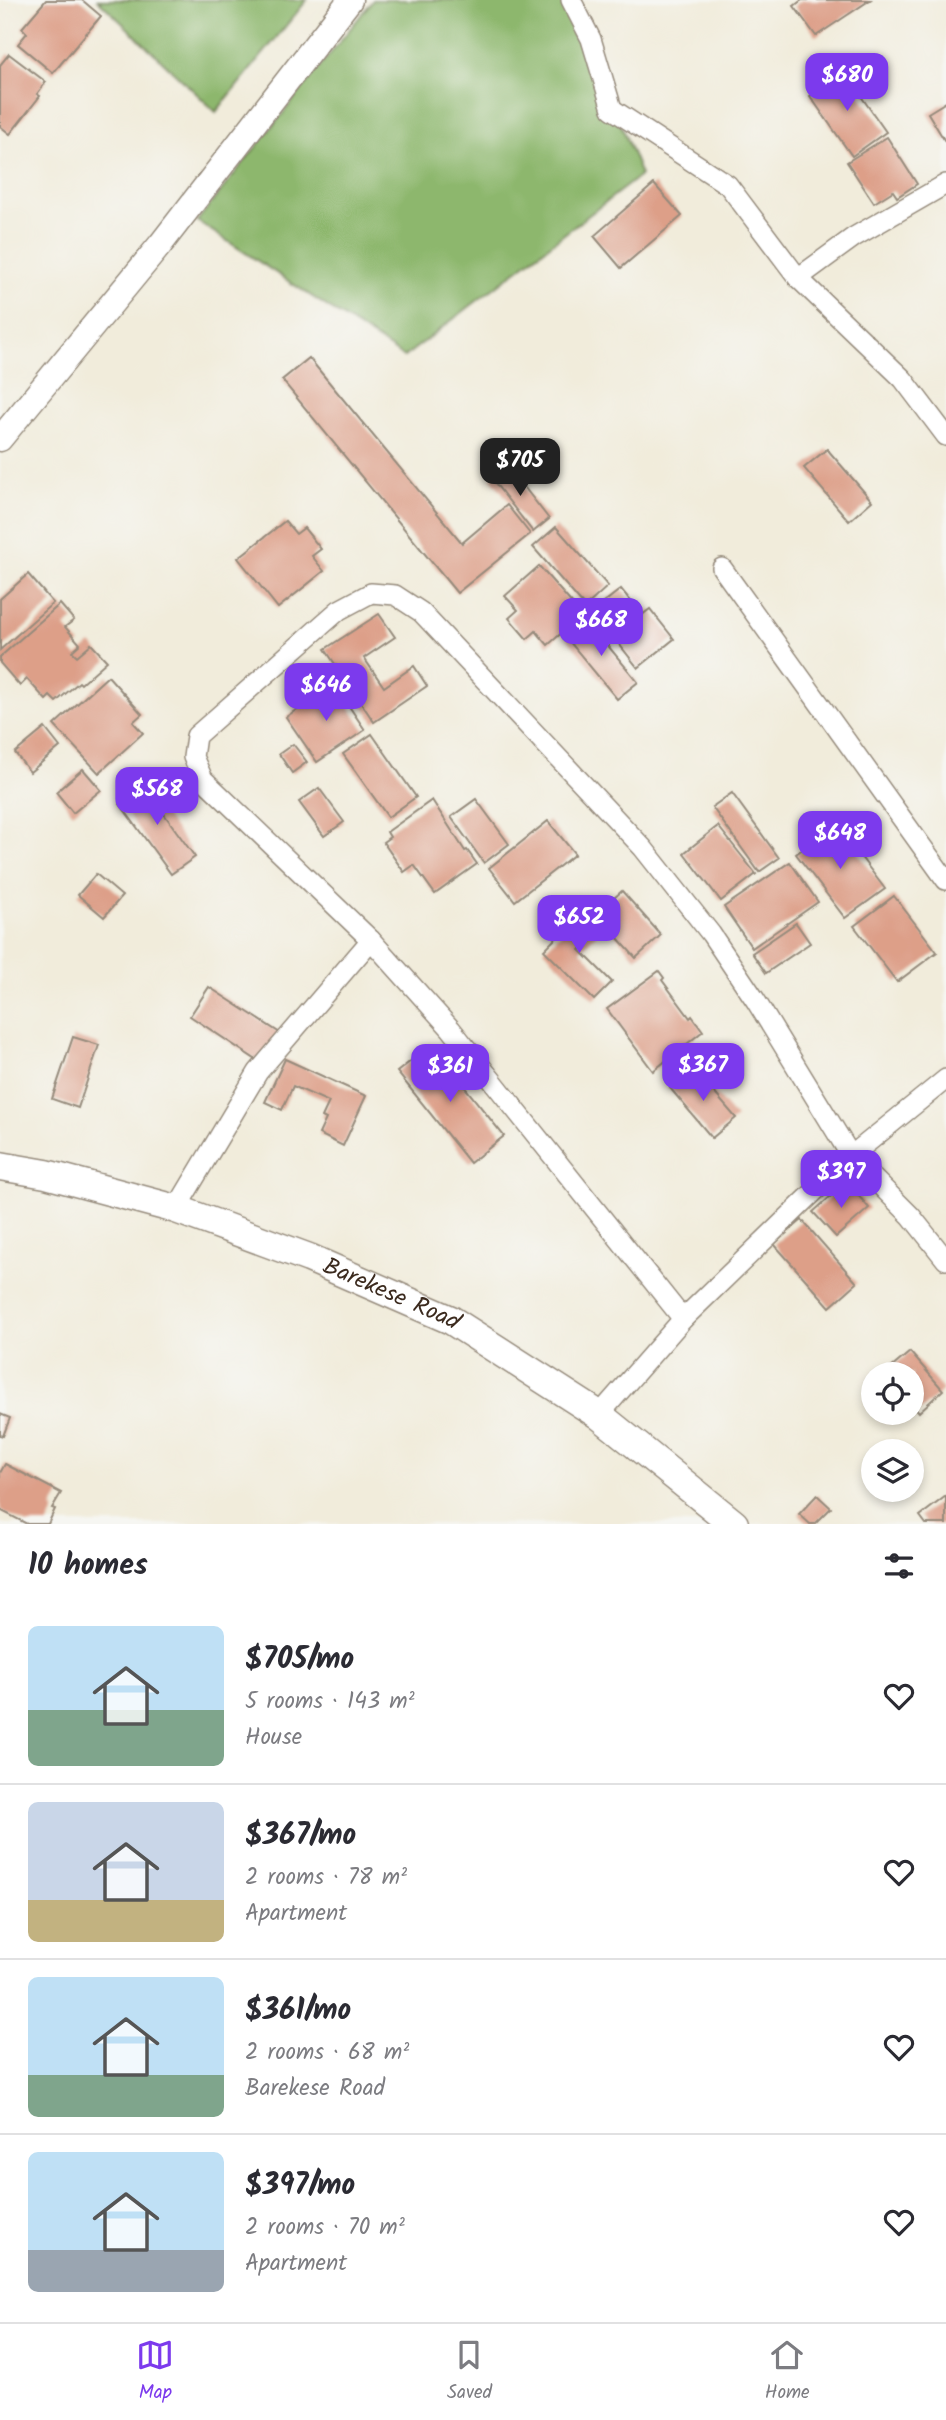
<!DOCTYPE html>
<meta charset="utf-8">
<style>
:root{--surface:#fff;--page:#f7f7f7;--text:#2b2b33;--muted:#7c7c81;--line:#e1e1e2;--accent:#7c3aed}
body{margin:0;font-family:Kalam,sans-serif;background:var(--page);color:var(--text);height:100vh;display:flex;flex-direction:column;font-size:26px;white-space:nowrap}
*{box-sizing:border-box;margin:0}
p{font-size:23px;color:var(--muted)}
.icon{flex:none;width:38px;height:38px;fill:none;stroke:currentColor;stroke-width:2;stroke-linecap:round;stroke-linejoin:round}
.map{position:relative;height:1524px;overflow:hidden}
.sheet{display:flex;flex-direction:column;background:var(--surface);flex:1}
.sheet>*{flex:none}
.fabs{position:absolute;left:861px;top:1362px;display:grid;gap:14px}
.fabs a{display:grid;place-items:center;width:63px;height:63px;border-radius:50%;background:var(--surface);box-shadow:0 4px 10px #0003;font-size:35px}
.price{position:absolute;translate:-50% -60px;padding:0 16px;border-radius:14px;background:var(--accent);color:#fff;font-size:23px;line-height:46px;filter:drop-shadow(0 2px 4px #0008)}
.price::after{content:'';position:absolute;left:50%;top:42px;width:21px;height:16px;margin-left:-10px;background:inherit;clip-path:polygon(0 0,100% 0,50% 100%)}
.price.active{background:#222;color:#fff}
ul{padding:0;list-style:none}
li{display:flex;align-items:center;gap:21px;height:175px;padding:0 28px}
li+li{border-top:2px solid var(--line)}
li span{display:grid;place-items:center;flex:none;width:196px;height:140px;border-radius:10px;color:#555}
li>.icon{margin-inline-start:auto}
span .icon{width:84px;height:84px;fill:#fffc;stroke-width:1}
li b{font-size:30px}
h2{display:flex;justify-content:space-between;align-items:center;height:84px;padding:0 28px;font-size:30px}
.tab-bar{display:flex;justify-content:space-around;align-items:center;height:98px;border-top:2px solid var(--line);background:var(--surface);font-size:19px;color:var(--muted)}
.tab-bar a{display:grid;justify-items:center;gap:4px}
.tab-bar .active{color:var(--accent)}
.map>svg:first-child{display:block}
.forest{fill:#8db76d;stroke:#647046;stroke-width:2}
.building{fill:#dd9f88}
.lines{fill:none;stroke-linecap:round;stroke-linejoin:round}
.minor-casing{stroke:#968b7c;stroke-width:22}
.tertiary-casing{stroke:#968b7c;stroke-width:27}
.secondary-casing{stroke:#968b7c;stroke-width:31}
.minor{stroke:#fff;stroke-width:19}
.tertiary{stroke:#fff;stroke-width:24}
.secondary{stroke:#fff;stroke-width:28}
.labels{text-anchor:middle;dominant-baseline:central;stroke-width:6;stroke-linejoin:round;paint-order:stroke}
.street-label{font-size:24px;fill:#3b2a1e;stroke:#f6f6f2}
</style>
<div class="map">
<svg width="946" height="1524" viewBox="0 0 946 1524">
<rect width="100%" height="100%" fill="#f6f6f2"/>
<filter id="ink" filterUnits="userSpaceOnUse"><feTurbulence type="fractalNoise" baseFrequency=".0143" numOctaves="2"/><feDisplacementMap in="SourceGraphic" scale="14" xChannelSelector="R" yChannelSelector="G"/><feConvolveMatrix kernelMatrix="1 2 1 2 8 2 1 2 1" color-interpolation-filters="sRGB"/></filter>
<filter id="wash" filterUnits="userSpaceOnUse"><feTurbulence type="fractalNoise" baseFrequency=".00686" numOctaves="4" result="noise"/><feDisplacementMap in="SourceGraphic" scale="28" xChannelSelector="R" yChannelSelector="G"/><feGaussianBlur stdDeviation="1.57" result="paint"/><feColorMatrix in="noise" values="0 0 0 0 0 0 0 0 0 0 0 0 0 0 0 0 0 1.4 0 .05"/><feComposite in="paint" operator="in"/></filter>
<g filter="url(#wash)">
<rect width="100%" height="100%" fill="#f1ecdb"/>
<!-- forest -->
<g class="forest">
<path d="M98,0H307L216,112Z"/>
<path d="M373,0H571L641,175L404,357L197,221Z"/>
</g>
<g id="blocks">
<!-- building -->
<g class="building">
<path d="M46,0H82L101,16L53,73L18,44L27,33L22,28Z"/>
<path d="M802,0H870L816,36L794,6Z"/>
<path d="M9,54L46,82L37,94L40,96L10,134L0,126V65Z"/>
<path d="M842,69L886,132L852,156L810,96L822,87L820,84Z"/>
<path d="M946,102V143L928,113Z"/>
<path d="M887,137L917,184L897,197L893,191L874,203L847,162Z"/>
<path d="M654,184L682,216L621,268L594,236Z"/>
<path d="M309,358L462,543L507,505L530,534L457,593L282,380Z"/>
<path d="M827,449L872,501L849,521L804,468Z"/>
<path d="M507,465L549,519L533,532L491,478Z"/>
<path d="M285,521L296,534L304,528L321,549L312,556L324,571L278,608L238,558Z"/>
<path d="M556,527L608,586L585,607L533,547Z"/>
<path d="M539,566L582,615L548,645L536,631L527,639L509,618L518,610L505,596Z"/>
<path d="M28,574L53,603L0,650V599Z"/>
<path d="M621,589L642,615L650,609L674,639L638,668L593,611Z"/>
<path d="M60,604L74,620L65,627L80,644L72,651L77,656L91,644L107,661L81,684L79,682L56,702L50,696L46,700L27,679L20,686L0,663V657Z"/>
<path d="M379,614L395,637L364,658L384,687L414,666L427,686L374,722L325,649Z"/>
<path d="M585,618L638,682L617,699L564,635Z"/>
<path d="M108,676L142,714L133,722L143,733L99,773L54,725Z"/>
<path d="M334,684L365,730L317,762L286,717Z"/>
<path d="M45,728L60,747L30,772L15,753Z"/>
<path d="M372,734L416,797L388,817L343,754Z"/>
<path d="M293,744L307,762L292,773L279,754Z"/>
<path d="M83,769L101,790L73,813L56,792Z"/>
<path d="M153,780L168,800L159,807L195,857L171,874L120,804Z"/>
<path d="M319,788L344,822L324,836L299,802Z"/>
<path d="M732,793L779,858L759,872L712,807Z"/>
<path d="M476,799L509,844L484,863L451,817Z"/>
<path d="M432,800L465,851L467,850L477,864L435,894L414,865L404,872L383,842L390,837L387,832Z"/>
<path d="M548,821L575,854L515,901L489,868Z"/>
<path d="M836,824L885,889L845,918L796,854Z"/>
<path d="M718,826L756,874L721,901L684,853Z"/>
<path d="M790,862L818,902L752,948L724,907Z"/>
<path d="M96,874L122,896L104,917L78,895Z"/>
<path d="M622,891L661,935L636,958L596,914Z"/>
<path d="M894,896L937,952L897,982L854,926Z"/>
<path d="M584,910L602,929L580,950L612,982L594,1000L544,950Z"/>
<path d="M796,923L810,943L766,973L752,953Z"/>
<path d="M659,971L664,978L662,980L690,1018L692,1016L703,1031L653,1071L607,1009Z"/>
<path d="M209,987L280,1033L261,1063L190,1016Z"/>
<path d="M73,1037L99,1045L78,1108L52,1099Z"/>
<path d="M431,1045L504,1136L470,1163L397,1072Z"/>
<path d="M285,1059L366,1096L343,1146L319,1134L326,1119L322,1117L329,1102L293,1086L282,1110L265,1102Z"/>
<path d="M693,1068L736,1118L712,1138L670,1088Z"/>
<path d="M847,1182L869,1208L836,1237L813,1212Z"/>
<path d="M802,1220L857,1283L830,1307L774,1244Z"/>
<path d="M910,1352L943,1390L919,1412L912,1404V1374H884Z"/>
<path d="M0,1414L10,1418L3,1436L0,1435Z"/>
<path d="M5,1464L61,1493L52,1508L55,1509L48,1524H27L0,1510V1473Z"/>
<path d="M817,1495L831,1508L815,1524H810L799,1514Z"/>
<path d="M946,1496V1524H926L920,1516Z"/>
</g>
</g>
</g>
<g filter="url(#ink)">
<use href="#blocks" fill-opacity="0" stroke="#968b7c" stroke-width="2"/>
<g class="lines">
<!-- minor casing -->
<g class="minor-casing">
<g id="minor">
<path d="M571,0L591,39L612,109L728,185L798,278L903,379L946,436"/>
<path d="M798,278L854,237L946,184"/>
<path d="M722,568L946,880"/>
<path d="M176,1209L258,1072L371,940"/>
<path d="M683,1319L451,1029L371,940L203,779L193,757L196,736L339,610L371,593L395,595L421,612L643,848L711,934L756,1001L851,1156L911,1216L946,1260"/>
<path d="M599,1415L683,1319L851,1156L946,1079"/>
</g>
</g>
<!-- tertiary casing -->
<g class="tertiary-casing">
<path id="tertiary" d="M0,439L160,245L350,0"/>
</g>
<!-- secondary casing -->
<g class="secondary-casing">
<g id="secondary">
<path id="s1" d="M0,1166L46,1174L176,1209L309,1258L451,1320L599,1415L734,1524"/>
</g>
</g>
<!-- minor -->
<use href="#minor" class="minor"/>
<!-- tertiary -->
<use href="#tertiary" class="tertiary"/>
<!-- secondary -->
<use href="#secondary" class="secondary"/>
</g>
</g>
<g class="labels">
<!-- street labels -->
<g class="street-label">
<text stroke="none"><textPath href="#s1" startOffset="413">Barekese Road</textPath></text>
</g>
</g>
</svg>
<div class="fabs">
<a><svg class="icon" aria-label="locate" viewBox="0 0 24 24"><circle cx="12" cy="12" r="6"/><path d="M12 2v4M12 18v4M2 12h4M18 12h4"/></svg></a>
<a><svg class="icon" aria-label="layers" viewBox="0 0 24 24"><path d="M12 4l9 5-9 5-9-5zM3 14l9 5 9-5"/></svg></a>
</div>
<b class="price" style="left:847px;top:113px">$680</b>
<b class="price active" style="left:520px;top:498px">$705</b>
<b class="price" style="left:601px;top:658px">$668</b>
<b class="price" style="left:326px;top:723px">$646</b>
<b class="price" style="left:157px;top:827px">$568</b>
<b class="price" style="left:840px;top:871px">$648</b>
<b class="price" style="left:579px;top:955px">$652</b>
<b class="price" style="left:703px;top:1103px">$367</b>
<b class="price" style="left:450px;top:1104px">$361</b>
<b class="price" style="left:841px;top:1210px">$397</b>
</div>
<section class="sheet">
<h2>10 homes<svg class="icon" aria-label="filters" viewBox="0 0 24 24"><path d="M4 7h16M4 17h16"/><circle cx="9" cy="7" r="2"/><circle cx="15" cy="17" r="2"/></svg></h2>
<ul>
<li><span style="background:linear-gradient(#bfe0f5 60%,#7fa58c 0)"><svg class="icon" aria-label="home" viewBox="0 0 24 24"><path d="M3 11l9-7 9 7M6 9v11h12V9"/></svg></span><div><b>$705/mo</b><p>5 rooms · 143 m²</p><p>House</p></div><svg class="icon" aria-label="heart" viewBox="0 0 24 24"><path d="M12 20l-8-8c-3-5 5-10 8-4 3-6 11-1 8 4z"/></svg></li>
<li><span style="background:linear-gradient(#c9d6e8 70%,#c2b280 0)"><svg class="icon" aria-label="home" viewBox="0 0 24 24"><path d="M3 11l9-7 9 7M6 9v11h12V9"/></svg></span><div><b>$367/mo</b><p>2 rooms · 78 m²</p><p>Apartment</p></div><svg class="icon" aria-label="heart" viewBox="0 0 24 24"><path d="M12 20l-8-8c-3-5 5-10 8-4 3-6 11-1 8 4z"/></svg></li>
<li><span style="background:linear-gradient(#bfe0f5 70%,#7fa58c 0)"><svg class="icon" aria-label="home" viewBox="0 0 24 24"><path d="M3 11l9-7 9 7M6 9v11h12V9"/></svg></span><div><b>$361/mo</b><p>2 rooms · 68 m²</p><p>Barekese Road</p></div><svg class="icon" aria-label="heart" viewBox="0 0 24 24"><path d="M12 20l-8-8c-3-5 5-10 8-4 3-6 11-1 8 4z"/></svg></li>
<li><span style="background:linear-gradient(#bfe0f5 70%,#9aa5b1 0)"><svg class="icon" aria-label="home" viewBox="0 0 24 24"><path d="M3 11l9-7 9 7M6 9v11h12V9"/></svg></span><div><b>$397/mo</b><p>2 rooms · 70 m²</p><p>Apartment</p></div><svg class="icon" aria-label="heart" viewBox="0 0 24 24"><path d="M12 20l-8-8c-3-5 5-10 8-4 3-6 11-1 8 4z"/></svg></li>
</ul>
</section>
<nav class="tab-bar">
<a class="active"><svg class="icon" aria-label="map" viewBox="0 0 24 24"><path d="M3 6l6-2 6 2 6-2v14l-6 2-6-2-6 2zM9 4v14M15 6v14"/></svg>Map</a>
<a><svg class="icon" aria-label="saved" viewBox="0 0 24 24"><path d="M7 4h10v16l-5-4-5 4z"/></svg>Saved</a>
<a><svg class="icon" aria-label="home" viewBox="0 0 24 24"><path d="M3 11l9-7 9 7M6 9v11h12V9"/></svg>Home</a>
</nav>
